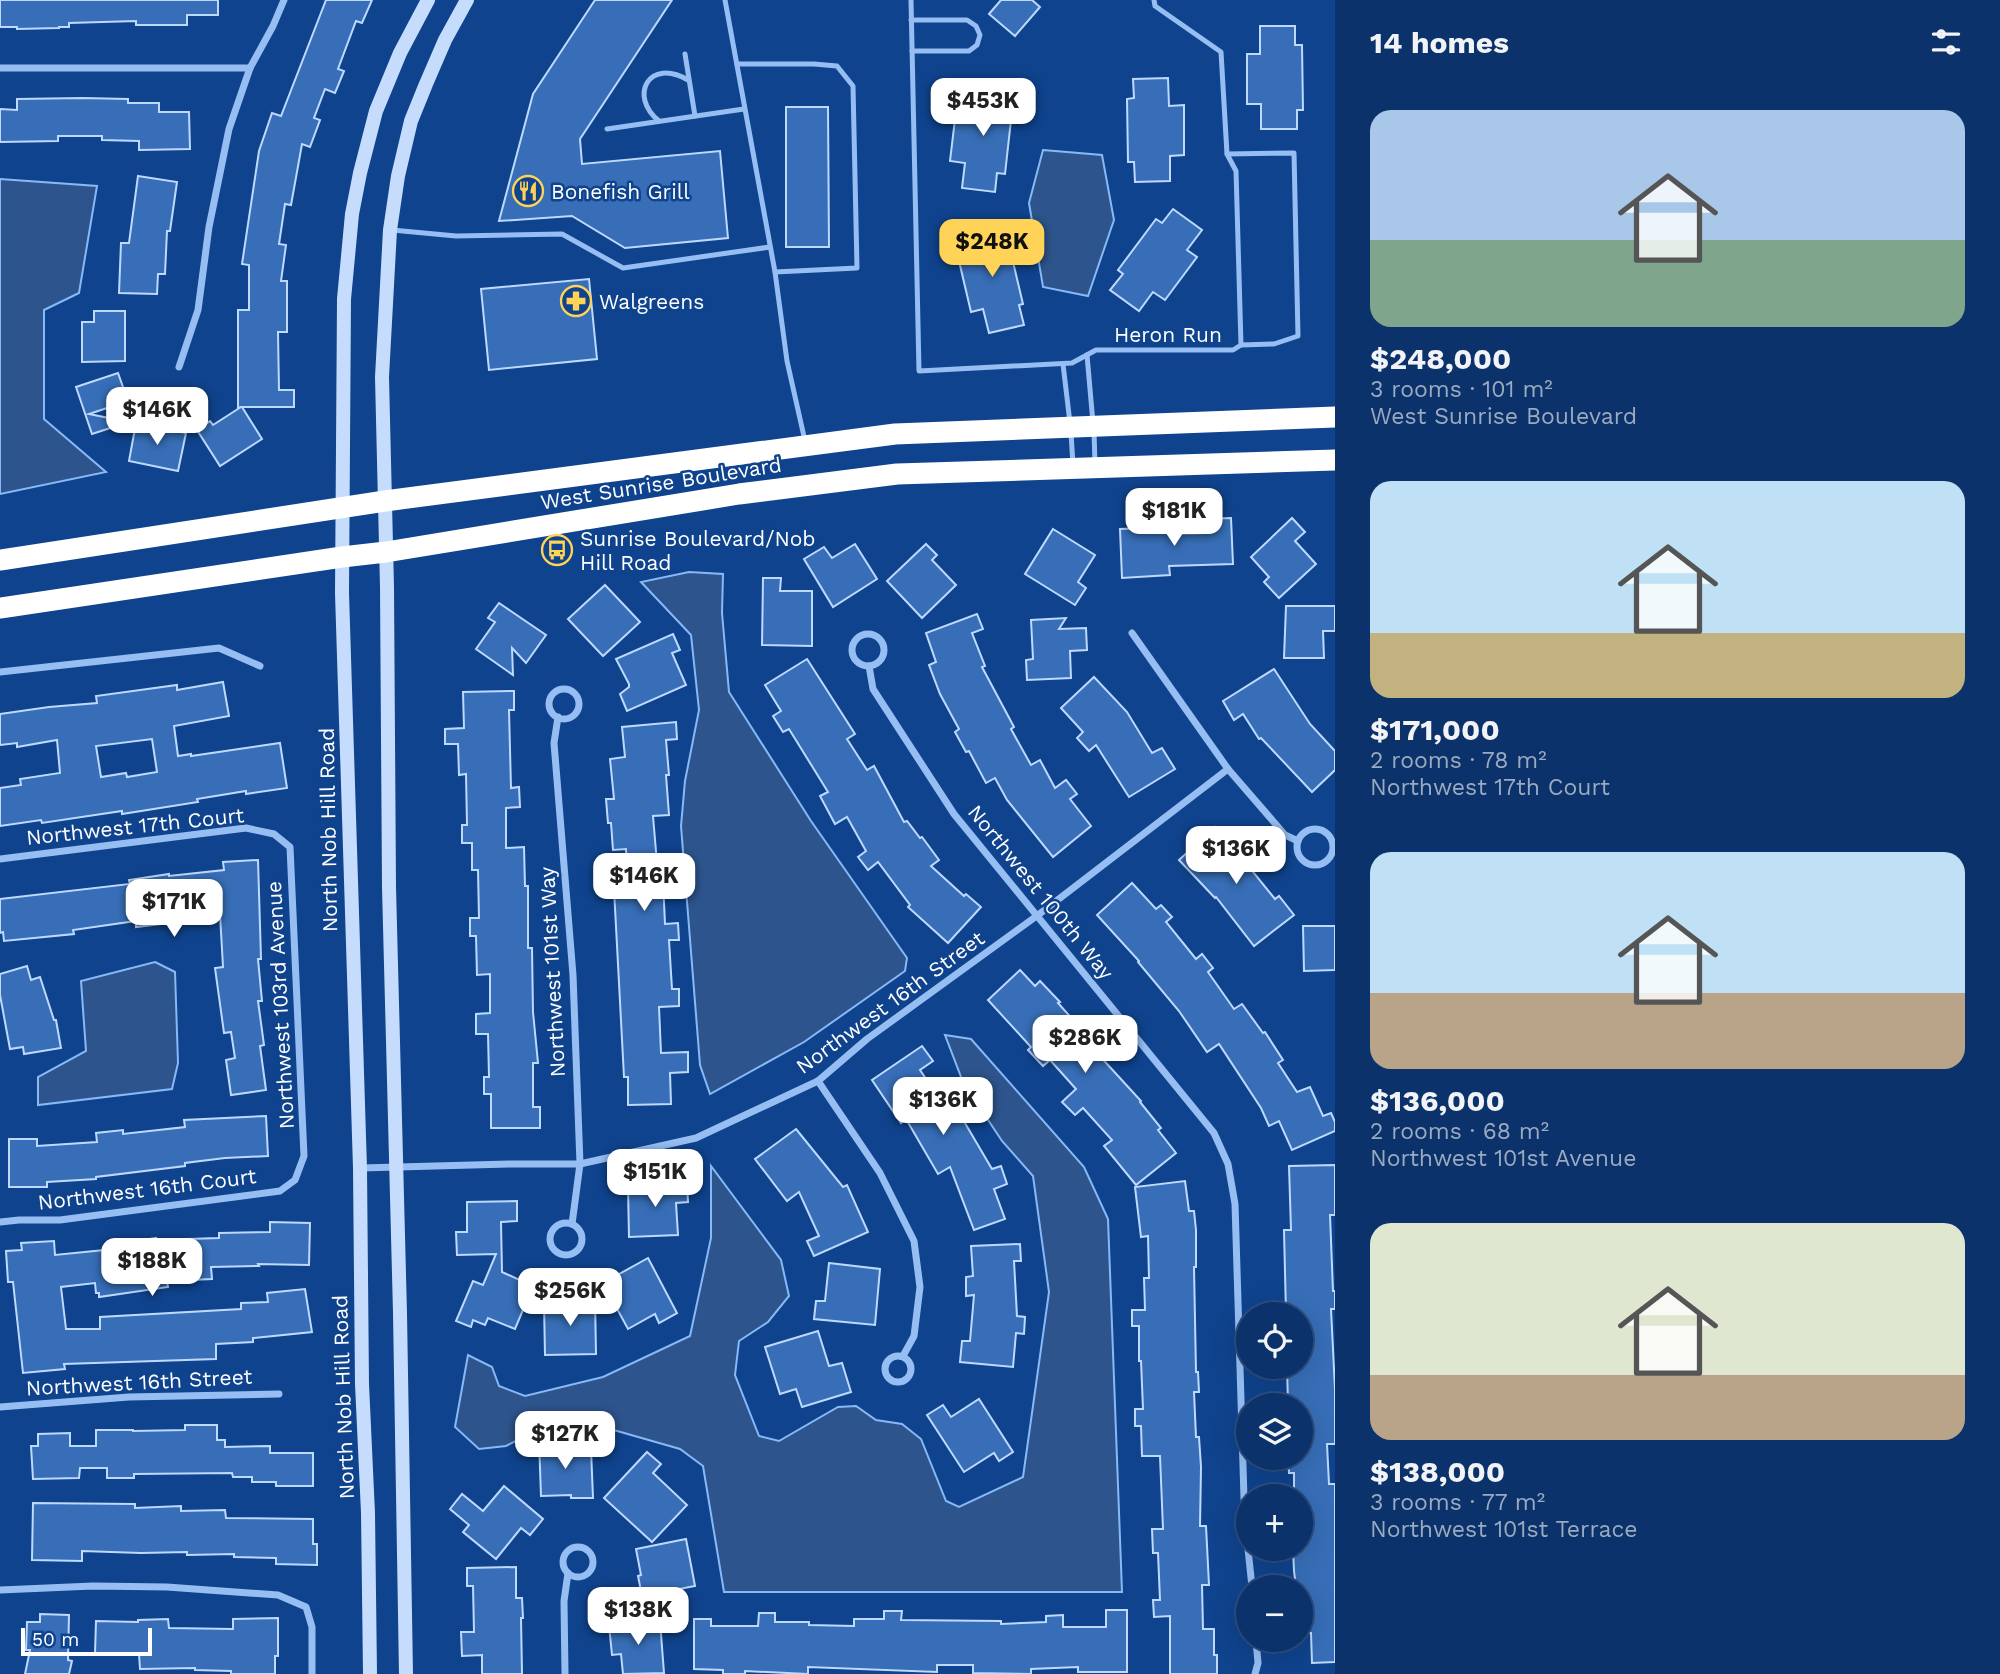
<!DOCTYPE html>
<meta charset="utf-8">
<style>
:root{--surface:#0b326a;--page:#193e72;--text:#f1f3f6;--muted:#9aaac1;--line:#2b4d7e;--accent:#ffd258}
body{margin:0;font-family:"Work Sans",sans-serif;background:var(--page);color:var(--text);height:100vh;display:flex;flex-direction:column;font-size:26px;white-space:nowrap}
*{box-sizing:border-box;margin:0}
p{font-size:23px;color:var(--muted)}
.icon{flex:none;width:38px;height:38px;fill:none;stroke:currentColor;stroke-width:2;stroke-linecap:round;stroke-linejoin:round}
.map{position:relative;flex:1;overflow:hidden}
.drawer{display:flex;flex-direction:column;background:var(--surface);width:665px}
.drawer>*{flex:none}
.fabs{position:absolute;left:1236px;top:1302px;display:grid;gap:14px}
.fabs a{display:grid;place-items:center;width:77px;height:77px;border-radius:50%;background:var(--surface);box-shadow:0 7px 28px #0002,0 0 0 2px var(--line);font-size:35px}
.scale{position:absolute;left:21px;bottom:18px;width:131px;box-sizing:border-box;padding-left:7px;border:4px solid #fff;border-top:0;font-size:19px;line-height:24px;white-space:nowrap;color:#fff;-webkit-text-stroke:5px #0f438d;paint-order:stroke}
.price{position:absolute;translate:-50% -60px;padding:0 16px;border-radius:14px;background:#fff;color:#222;font-size:23px;line-height:46px;filter:drop-shadow(0 2px 4px #0008)}
.price::after{content:'';position:absolute;left:50%;top:42px;width:21px;height:16px;margin-left:-10px;background:inherit;clip-path:polygon(0 0,100% 0,50% 100%)}
.price.current{background:var(--accent);color:#111}
ul{padding:0;list-style:none}
li{display:grid;align-content:center;gap:14px;height:371px;padding:0 35px}
li span{display:grid;place-items:center;height:217px;border-radius:21px;color:#555}
li>.icon{margin-inline-start:auto}
span .icon{width:126px;height:126px;fill:#fffc;stroke-width:1}
li b{font-size:30px}
h2{display:flex;justify-content:space-between;align-items:center;height:84px;padding:0 35px;font-size:30px}
main{display:flex;flex:1;min-height:0}
.map>svg:first-child{display:block}
.water{fill:#2d548c;stroke:#87b9f7;stroke-width:2}
.building{fill:#376eb7;stroke:#bdd9fe;stroke-width:2;fill-rule:evenodd}
.lines{fill:none;stroke-linecap:round;stroke-linejoin:round}
.lane{stroke:#96bef3;stroke-width:5}
.street{stroke:#96bef3;stroke-width:7}
.secondary{stroke:#c5dcfd;stroke-width:14}
.highway{stroke:#fff;stroke-width:21}
.labels{text-anchor:middle;dominant-baseline:central;stroke-width:5;stroke-linejoin:round;paint-order:stroke}
.poi-label{font-size:21px;fill:#fff;stroke:#0f438d;text-anchor:start}
.street-label{font-size:21px;fill:#fff;stroke:#0f438d}
</style>
<main>
<div class="map">
<svg width="1335" height="1674" viewBox="0 0 1335 1674">
<rect width="100%" height="100%" fill="#0f438d"/>
<!-- water -->
<g class="water">
<path d="M1043,150L1102,155L1114,220L1088,296L1043,287L1029,203Z"/>
<path d="M0,179L97,186L79,293L44,310V419L106,472L0,494Z"/>
<path d="M689,572L723,574L722,613L729,692L811,821L907,958L905,971L804,1042L710,1094L700,1065L681,826L685,781L699,710L691,635L641,582Z"/>
<path d="M155,962L175,972L178,1063L172,1089L38,1105V1077L86,1051L81,981Z"/>
<path d="M945,1035L971,1039L1084,1167L1108,1219L1122,1592H724L703,1466L680,1449L565,1416L506,1446L479,1449L455,1427L468,1355L492,1367L499,1386L525,1396L603,1377L690,1336L711,1238V1166L781,1260L789,1296L768,1322L739,1341L735,1375L759,1436L779,1441L838,1407L856,1406L876,1420L902,1424L921,1439L946,1501L959,1507L1023,1477L1049,1292L1033,1176L1002,1141L963,1082Z"/>
</g>
<!-- building -->
<g class="building">
<path d="M0,0H218V15H187V25H136V21L69,23V27H59V28L17,29V27H0Z"/>
<path d="M326,0H372L362,23L356,21L338,69L344,71L335,93L325,89L314,118L320,120L310,147L302,144L291,205L285,204L279,244L286,245L281,281H287V332H278L279,390H294V407H242L262,439L220,466L197,430L210,421L213,425L241,407L238,408V310H249V265L242,264L259,151L272,113L281,116Z"/>
<path d="M595,0H672L580,139L582,164L720,151L728,238L625,248L572,216L499,221L533,94Z"/>
<path d="M1001,0H1032L1040,7L1015,36L989,14Z"/>
<path d="M1260,26H1295V45H1302L1303,110H1297V129H1261V104H1247V54H1260Z"/>
<path d="M1168,78L1169,106L1184,105V155L1170,156V181L1135,182L1134,162H1128L1127,99L1134,98L1133,79Z"/>
<path d="M974,86L1010,90L1008,110L1012,111L1005,174L997,173L995,192L962,188L965,163L950,161L956,111L970,113Z"/>
<path d="M83,98L128,99V103H159V112H189L190,149L139,150V141L102,140V136H58V141L0,142V109L17,110V99Z"/>
<path d="M786,107H828L829,247H786Z"/>
<path d="M138,176L177,182L170,231H167L165,274H158L157,294L119,293L121,243H129Z"/>
<path d="M1173,209L1202,230L1187,250L1197,257L1165,300L1153,292L1139,311L1110,290L1123,274L1118,270L1156,219L1162,223Z"/>
<path d="M1004,224L1023,304L1019,305L1024,325L989,333L983,309L971,312L959,261L969,259L963,234Z"/>
<path d="M589,279L597,359L489,370L481,289Z"/>
<path d="M94,311H125V361L82,362V322H94Z"/>
<path d="M118,373L128,401L89,414L129,422L92,434L76,387Z"/>
<path d="M136,423L186,433L178,471L129,461Z"/>
<path d="M1148,518H1168V534L1206,533L1205,519L1231,518L1233,564L1169,566L1170,575L1122,578L1120,529L1148,528Z"/>
<path d="M1292,518L1305,532L1295,541L1316,564L1279,598L1264,582L1269,577L1251,557Z"/>
<path d="M1053,529L1095,555L1078,582L1086,588L1075,605L1025,574Z"/>
<path d="M855,544L877,579L833,607L804,559L824,547L832,558Z"/>
<path d="M926,544L937,555L932,560L956,585L922,618L887,581Z"/>
<path d="M763,578H781L780,591H812V646L762,645Z"/>
<path d="M605,585L640,622L603,656L568,619Z"/>
<path d="M499,603L546,635L526,663L512,648L513,675L476,649L495,622L488,618Z"/>
<path d="M1286,606H1335V631H1323L1324,658H1284Z"/>
<path d="M977,614L983,629L972,633L985,666L982,667L1014,727L1011,729L1031,765L1040,760L1055,788L1066,780L1077,794L1070,799L1091,826L1053,857L1007,800L995,778L986,783L969,751L966,752L955,732L959,729L940,694L929,665L936,662L926,633Z"/>
<path d="M1066,618L1059,629L1086,628L1087,650L1070,651L1071,678L1027,680L1026,660L1033,659L1031,620Z"/>
<path d="M673,634L680,650L672,653L686,685L627,711L620,694L629,687V684L616,659Z"/>
<path d="M807,659L855,734L847,739L867,770L874,766L904,822L907,821L920,838L922,837L939,860L931,866L964,896L966,894L981,907L948,943L908,907L910,905L878,862L868,870L858,857L866,851L847,817L835,824L820,796L828,792L789,729L783,732L773,716L781,711L765,685Z"/>
<path d="M1274,669L1310,724L1335,751V770L1312,792L1261,738L1259,739L1243,714L1234,720L1223,701Z"/>
<path d="M1094,677L1127,712L1152,753L1162,748L1175,769L1129,797L1096,745L1089,751L1077,738L1083,732L1061,708Z"/>
<path d="M223,682L229,716L174,726L178,756L191,754V756L280,743L287,788L246,794V791L197,799L198,802L122,814V811L42,823L41,820L0,826V788L21,785L20,779L60,773L57,740L17,747V743L0,745V714L49,707L97,703L96,696L177,685V690ZM152,739L157,772L127,777L126,773L101,777L96,746Z"/>
<path d="M514,691V710H509L511,788L519,787L520,807L506,808V848L524,847L525,886H528V948H532L533,1012L538,1063H533V1107H540V1128H491V1094H484V1077H489L488,1034H476V1014L490,1013V974L477,975L476,936H470V918H479L478,870H472V843H462V825H467L466,774L459,775L458,744H445V729L464,728L463,692Z"/>
<path d="M676,722L677,739L666,740L669,775H666L669,815L653,816L657,863H672L673,879L663,880L665,924L678,923L679,940H669L672,989H679V1006L659,1007L661,1053L688,1052V1072L670,1073L671,1104L628,1105V1077H624L614,889H628L626,849L613,850L611,823H608L606,799H614L610,759L625,757L622,727Z"/>
<path d="M1215,827L1237,851L1241,848L1255,862L1249,867L1275,899L1279,896L1294,915L1254,946L1216,897L1215,898L1179,860Z"/>
<path d="M258,860L261,959H258L262,1001H258L264,1045L260,1046L266,1090L231,1095L226,1060L235,1058L231,1032L224,1033L215,968L223,967L220,914L168,920V923L136,927V921L73,930L74,934L4,941L3,932L0,933V899L130,884L129,880L169,874V876L224,870L223,862Z"/>
<path d="M1132,883L1156,909L1161,905L1172,917L1166,922L1196,959L1202,954L1213,968L1208,972L1234,1009L1242,1004L1263,1033L1265,1032L1283,1060L1278,1063L1297,1092L1310,1087L1323,1116L1331,1113L1335,1122V1131L1292,1150L1279,1121L1269,1126L1261,1108L1219,1044L1207,1052L1179,1011L1138,962L1139,961L1097,915Z"/>
<path d="M1303,926H1335V970L1304,971Z"/>
<path d="M27,966L31,980L40,977L54,1020H56L61,1048L24,1054L23,1047L10,1049L0,995V974Z"/>
<path d="M1020,970L1035,986L1040,981L1060,1002L1058,1003L1100,1050L1097,1053L1141,1101L1140,1102L1161,1128L1158,1130L1176,1153L1136,1185L1104,1146L1112,1140L1083,1108L1075,1115L1062,1102L1076,1089L1050,1060L1043,1066L1028,1050L1031,1047L988,1000Z"/>
<path d="M922,1046L933,1061L920,1070L947,1110L955,1106L992,1169L1001,1166L1007,1184L994,1189L1005,1219L974,1230L950,1167L938,1174L906,1119L901,1123L872,1080Z"/>
<path d="M266,1116L268,1156L225,1158L185,1163V1166L96,1177V1179L47,1182V1187H9V1139H37V1146L97,1142L96,1133L123,1130V1134L185,1127L184,1120Z"/>
<path d="M796,1129L843,1187L847,1185L868,1232L814,1256L807,1241L819,1236L799,1192L787,1201L755,1159Z"/>
<path d="M1335,1165V1215H1330L1333,1291H1335V1309H1331L1335,1389V1444H1327L1329,1484H1335V1662L1312,1663L1311,1633H1300V1587H1296L1294,1571L1293,1549H1300V1496H1294V1473H1289L1288,1458H1300V1405H1288L1287,1367H1300V1314H1286L1284,1230H1291L1289,1166Z"/>
<path d="M1185,1181L1189,1211H1194L1196,1230V1267H1194L1196,1372H1198L1199,1392H1194L1196,1437H1199L1201,1467L1200,1526H1206L1209,1585H1202L1203,1629H1214V1655H1217V1674H1170V1616L1154,1617L1153,1600H1160L1158,1553H1153L1152,1529H1163L1160,1456H1142L1141,1426H1135V1409H1143L1141,1361H1139V1326H1132V1310H1145L1144,1278H1149L1148,1236L1141,1237L1135,1187Z"/>
<path d="M687,1183L688,1202L676,1203L678,1235L629,1237L628,1187Z"/>
<path d="M517,1201V1221L501,1222L502,1272L533,1286L515,1329L488,1318L485,1325L473,1320L471,1327L456,1321L473,1281L483,1285L496,1254L457,1255L456,1232H467V1202Z"/>
<path d="M270,1222L310,1223L309,1265L258,1264L259,1266L211,1267L212,1279L167,1281L168,1287L99,1297V1293H96L95,1283L61,1287L66,1329H100V1317L241,1309V1303L268,1302L267,1293L305,1289L312,1332L253,1338V1342L216,1344V1359L64,1364L65,1369L23,1373L13,1282H8L6,1251L22,1250L21,1243L54,1241L55,1255L124,1248L123,1243L156,1238V1240L219,1238V1233L270,1232Z"/>
<path d="M1020,1244L1021,1261H1014L1017,1316L1025,1317L1024,1334L1016,1333L1013,1367L960,1362L962,1341H970L974,1295L966,1296V1277L973,1276L971,1246Z"/>
<path d="M648,1258L677,1313L659,1323L655,1314L628,1329L603,1283Z"/>
<path d="M829,1263L880,1269L875,1325L814,1319L816,1301H825Z"/>
<path d="M595,1299L596,1354L545,1355L544,1304L566,1303V1300Z"/>
<path d="M818,1331L829,1366L842,1363L851,1392L802,1407L796,1389L780,1394L765,1347Z"/>
<path d="M979,1399L1013,1452L999,1461L994,1453L964,1472L927,1415L943,1405L951,1417Z"/>
<path d="M185,1425H217V1440H225V1447L270,1446V1453H313V1486H276V1482H252V1477H233L232,1473L134,1474V1478H107V1468H80L79,1478L33,1479L31,1446H38V1434L70,1433V1446H96V1430H133V1431L185,1430Z"/>
<path d="M539,1440H564L565,1450L591,1449L593,1498H571V1495L541,1496Z"/>
<path d="M647,1452L661,1464L653,1473L687,1505L652,1542L604,1498Z"/>
<path d="M504,1486L543,1519L530,1535L521,1528L496,1559L463,1532L469,1525L450,1509L462,1494L483,1511Z"/>
<path d="M33,1503L135,1504V1508L181,1506V1511L225,1510L226,1518L313,1519V1544H317V1565L276,1564V1558L234,1557V1554L187,1555V1552L141,1553L82,1551V1561L32,1560Z"/>
<path d="M686,1539L695,1586L642,1596L638,1576L641,1575L636,1549Z"/>
<path d="M516,1567V1598H522L523,1618H521L522,1674H482V1655L462,1656L461,1632H474L473,1586H467V1568Z"/>
<path d="M1106,1610H1127V1672H1078V1667L1031,1669V1674L973,1673V1665H937V1672L808,1667V1674L745,1671V1674H723V1670L694,1669V1619H711V1626H758L759,1613H775V1622H809V1625L854,1626V1619H884V1611H902L901,1620L1001,1621V1624L1046,1622V1616L1063,1615V1627H1106Z"/>
<path d="M40,1614L69,1615L68,1660L72,1661L69,1674H25L30,1650H26L27,1622H40Z"/>
<path d="M278,1618V1656H275V1674H231V1671L195,1670V1668L140,1669L139,1654L95,1653L96,1621L138,1622V1620L168,1619L169,1628L233,1629V1619Z"/>
<path d="M660,1621L664,1673L623,1674L621,1654L612,1655L609,1625Z"/>
</g>
<g class="lines">
<!-- lane -->
<g class="lane">
<path d="M725,0L775,272L787,361L805,441"/>
<path d="M911,0L919,371L1072,363L1096,350H1233L1241,345L1274,344L1298,336L1294,153L1227,154"/>
<path d="M1154,0L1155,6L1221,52L1227,154L1236,171L1241,345"/>
<path d="M911,20H967L976,26L980,35L977,45L969,51H912"/>
<path d="M685,54L695,116"/>
<path d="M737,64H814L837,66L853,86L857,268L775,272"/>
<path d="M659,121C628,96 649,57 688,80"/>
<path d="M607,129L744,109"/>
<path d="M392,230L456,236L562,234L623,268L770,247"/>
<path d="M1087,355L1093,423"/>
<path d="M1063,364L1070,423"/>
<path d="M1094,432L1095,464"/>
<path d="M1071,433L1073,465"/>
</g>
<!-- street -->
<g class="street">
<path d="M0,68H250"/>
<path d="M179,367L198,310L209,227L229,129L250,68L273,26L284,0"/>
<path d="M1132,633L1228,769L1285,835L1298,841"/>
<circle cx="868" cy="650" r="16"/>
<path d="M869,666L873,689L954,814L1214,1133L1228,1164L1235,1204L1244,1498L1248,1541"/>
<path d="M0,672L219,648L260,666"/>
<circle cx="564" cy="704" r="15"/>
<path d="M558,717L554,743L573,975L580,1164L572,1224"/>
<circle cx="1315" cy="847" r="18"/>
<path d="M0,859L246,828L274,834L290,847L304,1156L295,1180L280,1191L60,1220H19L0,1222"/>
<path d="M818,1081L880,1173L914,1241L920,1287L914,1336L903,1356"/>
<path d="M361,1168L509,1164H580L696,1138L818,1081L867,1039L1038,915L1228,769"/>
<circle cx="566" cy="1239" r="16"/>
<circle cx="898" cy="1369" r="13"/>
<path d="M0,1407L129,1397L279,1394"/>
<circle cx="578" cy="1562" r="15"/>
<path d="M1248,1549L1252,1587"/>
<path d="M0,1590L93,1586L167,1587L278,1595L306,1607L312,1627V1674"/>
<path d="M565,1674L564,1601L568,1573"/>
<path d="M1255,1674L1258,1663L1256,1640"/>
</g>
<!-- secondary -->
<g class="secondary">
<path d="M370,1674L368,1513L362,1384L360,1168L342,593L344,299L352,214L360,173L376,111L400,53L428,0"/>
<path d="M406,1674L400,1313L389,887L387,587L382,377L390,230L398,176L411,121L426,84L445,40L467,0"/>
</g>
<!-- highway -->
<g class="highway">
<path d="M0,560L385,501L895,434L1335,417"/>
<path d="M0,608L342,557L386,552L739,494L897,474L1335,460"/>
</g>
</g>
<!-- icons -->
<defs>
<g id="restaurant-ring" transform="scale(1.575)"><circle r="9.5" fill="#0f438d" stroke="#ffd258" stroke-width="1.5"/><path d="M-5-6h1v4h1v-4h1v4h1v-4h1v5L-1.5 .5V6h-2V.5L-5-1ZM5-6V6H3V1.5H1.5Q1.5-4 5-6Z" fill="#ffd258"/></g>
<g id="pharmacy-ring" transform="scale(1.575)"><circle r="9.5" fill="#0f438d" stroke="#ffd258" stroke-width="1.5"/><path d="M-2-6h4v4h4v4h-4v4h-4v-4h-4v-4h4Z" fill="#ffd258"/></g>
<g id="bus-ring" transform="scale(1.575)"><circle r="9.5" fill="#0f438d" stroke="#ffd258" stroke-width="1.5"/><path d="M-5-6H5V4H4V6H2V4H-2V6H-4V4H-5ZM-3.5-4V0h7V-4ZM-3.5 1.2v1.5H-2V1.2ZM2 1.2v1.5H3.5V1.2Z" fill="#ffd258"/></g>
</defs>
<g fill-rule="evenodd">
<use href="#restaurant-ring" x="528" y="191"/>
<use href="#pharmacy-ring" x="576" y="301"/>
<use href="#bus-ring" x="557" y="550"/>
</g>
<g class="labels">
<!-- poi labels -->
<g class="poi-label">
<text x="551" y="191">Bonefish Grill</text>
<text x="599" y="301">Walgreens</text>
<text x="580" y="538">Sunrise Boulevard/Nob<tspan x="580" dy="24">Hill Road</tspan></text>
</g>
<!-- street labels -->
<g class="street-label">
<text x="1168" y="334">Heron Run</text>
<text transform="translate(661 483) rotate(-9)">West Sunrise Boulevard</text>
<text transform="translate(135 826) rotate(-6)">Northwest 17th Court</text>
<text transform="translate(328 830) rotate(-91)">North Nob Hill Road</text>
<text transform="translate(1041 892) rotate(51)">Northwest 100th Way</text>
<text transform="translate(552 972) rotate(-93)">Northwest 101st Way</text>
<text transform="translate(890 1002) rotate(-36)">Northwest 16th Street</text>
<text transform="translate(280 1005) rotate(-93)">Northwest 103rd Avenue</text>
<text transform="translate(147 1189) rotate(-7)">Northwest 16th Court</text>
<text transform="translate(139 1382) rotate(-3)">Northwest 16th Street</text>
<text transform="translate(343 1397) rotate(-92)">North Nob Hill Road</text>
</g>
</g>
</svg>
<div class="fabs">
<a><svg class="icon" aria-label="locate" viewBox="0 0 24 24"><circle cx="12" cy="12" r="6"/><path d="M12 2v4M12 18v4M2 12h4M18 12h4"/></svg></a>
<a><svg class="icon" aria-label="layers" viewBox="0 0 24 24"><path d="M12 4l9 5-9 5-9-5zM3 14l9 5 9-5"/></svg></a>
<a>+</a>
<a>−</a>
</div>
<div class="scale">50 m</div>
<b class="price" style="left:983px;top:138px">$453K</b>
<b class="price current" style="left:992px;top:279px">$248K</b>
<b class="price" style="left:157px;top:447px">$146K</b>
<b class="price" style="left:1174px;top:548px">$181K</b>
<b class="price" style="left:1236px;top:886px">$136K</b>
<b class="price" style="left:644px;top:913px">$146K</b>
<b class="price" style="left:174px;top:939px">$171K</b>
<b class="price" style="left:1085px;top:1075px">$286K</b>
<b class="price" style="left:943px;top:1137px">$136K</b>
<b class="price" style="left:655px;top:1209px">$151K</b>
<b class="price" style="left:152px;top:1298px">$188K</b>
<b class="price" style="left:570px;top:1328px">$256K</b>
<b class="price" style="left:565px;top:1471px">$127K</b>
<b class="price" style="left:638px;top:1647px">$138K</b>
</div>
<section class="drawer">
<h2>14 homes<svg class="icon" aria-label="filters" viewBox="0 0 24 24"><path d="M4 7h16M4 17h16"/><circle cx="9" cy="7" r="2"/><circle cx="15" cy="17" r="2"/></svg></h2>
<ul>
<li><span style="background:linear-gradient(#a9c7e8 60%,#7fa58c 0)"><svg class="icon" aria-label="home" viewBox="0 0 24 24"><path d="M3 11l9-7 9 7M6 9v11h12V9"/></svg></span><div><b>$248,000</b><p>3 rooms · 101 m²</p><p>West Sunrise Boulevard</p></div></li>
<li><span style="background:linear-gradient(#bfe0f5 70%,#c2b280 0)"><svg class="icon" aria-label="home" viewBox="0 0 24 24"><path d="M3 11l9-7 9 7M6 9v11h12V9"/></svg></span><div><b>$171,000</b><p>2 rooms · 78 m²</p><p>Northwest 17th Court</p></div></li>
<li><span style="background:linear-gradient(#bfe0f5 65%,#b9a48a 0)"><svg class="icon" aria-label="home" viewBox="0 0 24 24"><path d="M3 11l9-7 9 7M6 9v11h12V9"/></svg></span><div><b>$136,000</b><p>2 rooms · 68 m²</p><p>Northwest 101st Avenue</p></div></li>
<li><span style="background:linear-gradient(#dfe7d0 70%,#b9a48a 0)"><svg class="icon" aria-label="home" viewBox="0 0 24 24"><path d="M3 11l9-7 9 7M6 9v11h12V9"/></svg></span><div><b>$138,000</b><p>3 rooms · 77 m²</p><p>Northwest 101st Terrace</p></div></li>
</ul>
</section>
</main>
